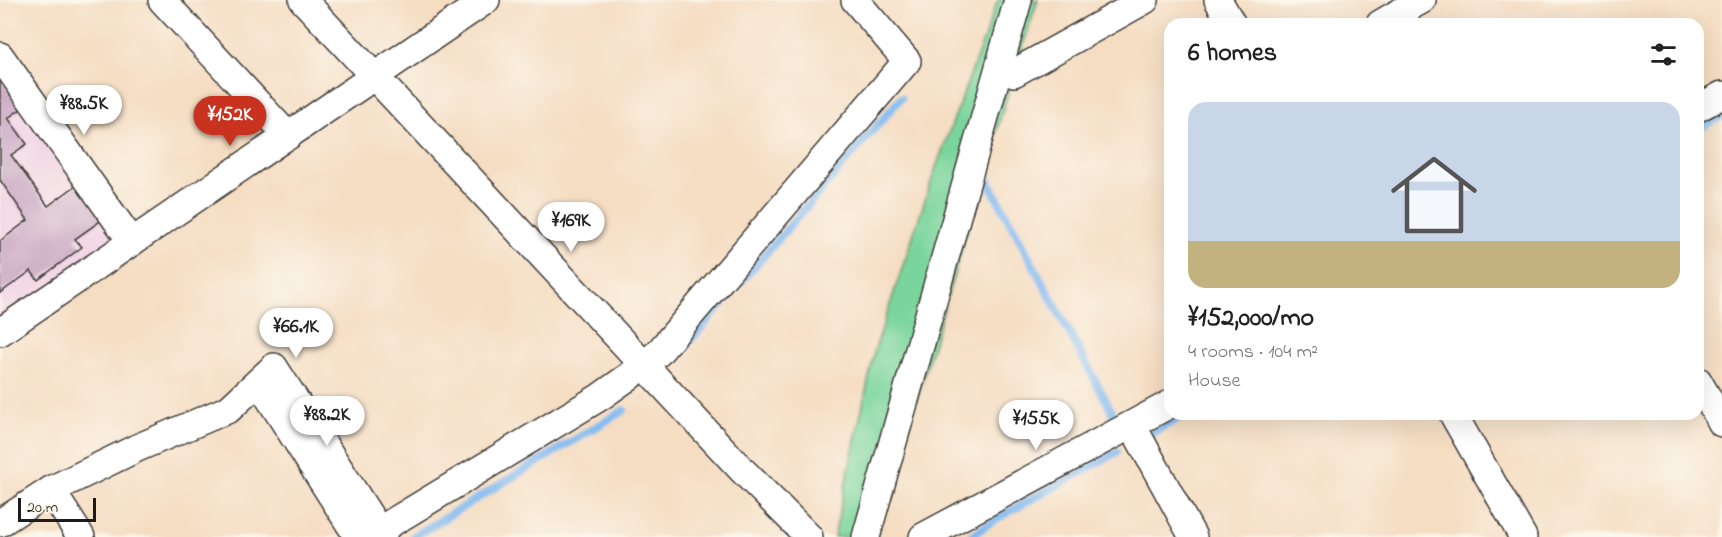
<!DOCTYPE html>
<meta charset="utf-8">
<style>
:root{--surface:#fff;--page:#f2f2f2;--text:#222;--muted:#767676;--line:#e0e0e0;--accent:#c8321e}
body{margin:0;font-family:"Indie Flower",sans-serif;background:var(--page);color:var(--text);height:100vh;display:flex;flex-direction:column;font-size:22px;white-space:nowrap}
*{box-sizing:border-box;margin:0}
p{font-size:20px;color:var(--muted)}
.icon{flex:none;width:33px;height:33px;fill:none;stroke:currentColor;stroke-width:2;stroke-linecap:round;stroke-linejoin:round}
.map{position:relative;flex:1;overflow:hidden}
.drawer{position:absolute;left:1164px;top:18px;width:540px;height:402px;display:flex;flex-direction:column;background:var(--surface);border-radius:18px;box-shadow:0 6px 24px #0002}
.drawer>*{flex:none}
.scale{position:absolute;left:18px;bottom:15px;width:78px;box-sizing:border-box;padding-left:6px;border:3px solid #1c1c1c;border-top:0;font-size:16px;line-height:21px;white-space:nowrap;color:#1c1c1c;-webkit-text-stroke:4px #fbf7ec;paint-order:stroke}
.price{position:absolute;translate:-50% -51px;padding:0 14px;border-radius:21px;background:#fff;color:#222;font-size:20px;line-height:39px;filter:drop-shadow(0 2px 3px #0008)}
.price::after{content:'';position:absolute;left:50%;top:36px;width:18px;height:14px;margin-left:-9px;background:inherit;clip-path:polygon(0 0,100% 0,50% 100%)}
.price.current{background:var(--accent);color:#fff}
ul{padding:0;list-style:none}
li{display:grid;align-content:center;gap:12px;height:318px;padding:0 24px}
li+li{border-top:2px solid var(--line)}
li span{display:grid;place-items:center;height:186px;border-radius:18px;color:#555}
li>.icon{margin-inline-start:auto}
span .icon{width:108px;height:108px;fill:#fffc;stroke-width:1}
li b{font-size:26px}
h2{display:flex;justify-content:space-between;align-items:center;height:72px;padding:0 24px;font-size:26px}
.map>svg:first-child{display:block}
.built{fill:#f0d0e5}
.green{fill:#7ad59c;stroke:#4b785c;stroke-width:1.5}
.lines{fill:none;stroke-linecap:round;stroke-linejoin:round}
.stream{stroke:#81b9f1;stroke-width:8}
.building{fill:#c49fc0}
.street-casing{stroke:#3d3935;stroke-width:30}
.street{stroke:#fff;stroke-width:27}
</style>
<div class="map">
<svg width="1722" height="537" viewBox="0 0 1722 537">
<rect width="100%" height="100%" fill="#fbf7ec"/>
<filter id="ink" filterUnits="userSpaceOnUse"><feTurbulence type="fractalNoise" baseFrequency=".0167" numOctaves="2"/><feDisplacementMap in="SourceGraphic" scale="12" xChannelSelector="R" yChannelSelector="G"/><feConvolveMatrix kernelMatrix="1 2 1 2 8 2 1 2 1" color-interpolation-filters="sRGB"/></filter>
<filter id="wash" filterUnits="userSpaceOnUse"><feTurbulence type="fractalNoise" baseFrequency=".008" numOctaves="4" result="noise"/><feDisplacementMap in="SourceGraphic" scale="24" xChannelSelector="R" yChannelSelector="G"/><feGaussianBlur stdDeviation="1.35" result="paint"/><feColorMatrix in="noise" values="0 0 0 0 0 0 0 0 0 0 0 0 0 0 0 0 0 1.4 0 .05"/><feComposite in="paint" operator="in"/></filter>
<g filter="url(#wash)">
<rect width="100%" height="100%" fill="#f5ddc2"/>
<!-- built -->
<path class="built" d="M0,71L118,238L0,319Z"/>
<!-- green -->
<path class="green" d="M998,0H1038L1014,73L876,537H834L875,349L935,170Z"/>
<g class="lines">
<!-- stream -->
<g class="stream">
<path d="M1698,129L1722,116"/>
<path d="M984,173L1118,423"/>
<path d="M663,372L901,98"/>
<path d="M1150,434L1187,414"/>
<path d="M413,537L624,410"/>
<path d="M969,537L996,519L1117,452"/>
</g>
</g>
<g id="blocks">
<!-- building -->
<path class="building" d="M0,75L25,106L8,118L27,144L11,155L48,206L78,184L103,219L75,239L82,247L38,280L31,271L0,293V241L28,220L0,180Z"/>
</g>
</g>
<g filter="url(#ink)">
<use href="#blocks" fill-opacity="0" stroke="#3d3935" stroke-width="1.5"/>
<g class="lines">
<!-- street casing -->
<g class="street-casing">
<g id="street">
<path d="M162,0L288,136"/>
<path d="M303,0L743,471L809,537"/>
<path d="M1218,0L1232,24"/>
<path d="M1380,24L1404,10"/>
<path d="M1405,24L1404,10L1422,0"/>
<path d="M0,56L132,242"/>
<path d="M1014,73L1145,0"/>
<path d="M1698,108L1722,95"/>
<path d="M0,332L486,0"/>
<path d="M1698,381L1722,423"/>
<path d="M259,382L358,537"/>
<path d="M1453,414L1523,537"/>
<path d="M1132,425L1193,537"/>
<path d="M51,490L81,537"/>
<path d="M0,523L51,490L137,448L229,409L274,367L383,537"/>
<path d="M368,537L600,397L645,365L659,352L907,61L855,0"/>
<path d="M866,537L1018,0"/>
<path d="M923,537L1170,404"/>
</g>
</g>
<!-- street -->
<use href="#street" class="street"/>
</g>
</g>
</svg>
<div class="scale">20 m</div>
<b class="price" style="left:84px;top:136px">¥88.5K</b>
<b class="price current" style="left:230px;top:147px">¥152K</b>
<b class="price" style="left:571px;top:253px">¥169K</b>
<b class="price" style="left:296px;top:359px">¥66.1K</b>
<b class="price" style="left:327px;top:447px">¥88.2K</b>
<b class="price" style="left:1036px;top:451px">¥155K</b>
<section class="drawer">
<h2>6 homes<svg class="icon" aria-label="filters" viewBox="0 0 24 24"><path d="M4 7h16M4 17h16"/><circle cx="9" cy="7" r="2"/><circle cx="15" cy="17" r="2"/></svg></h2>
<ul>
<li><span style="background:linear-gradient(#c9d6e8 75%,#c2b280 0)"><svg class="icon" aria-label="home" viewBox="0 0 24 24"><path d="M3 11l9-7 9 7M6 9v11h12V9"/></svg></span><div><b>¥152,000/mo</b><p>4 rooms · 104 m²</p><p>House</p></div></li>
</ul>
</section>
</div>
